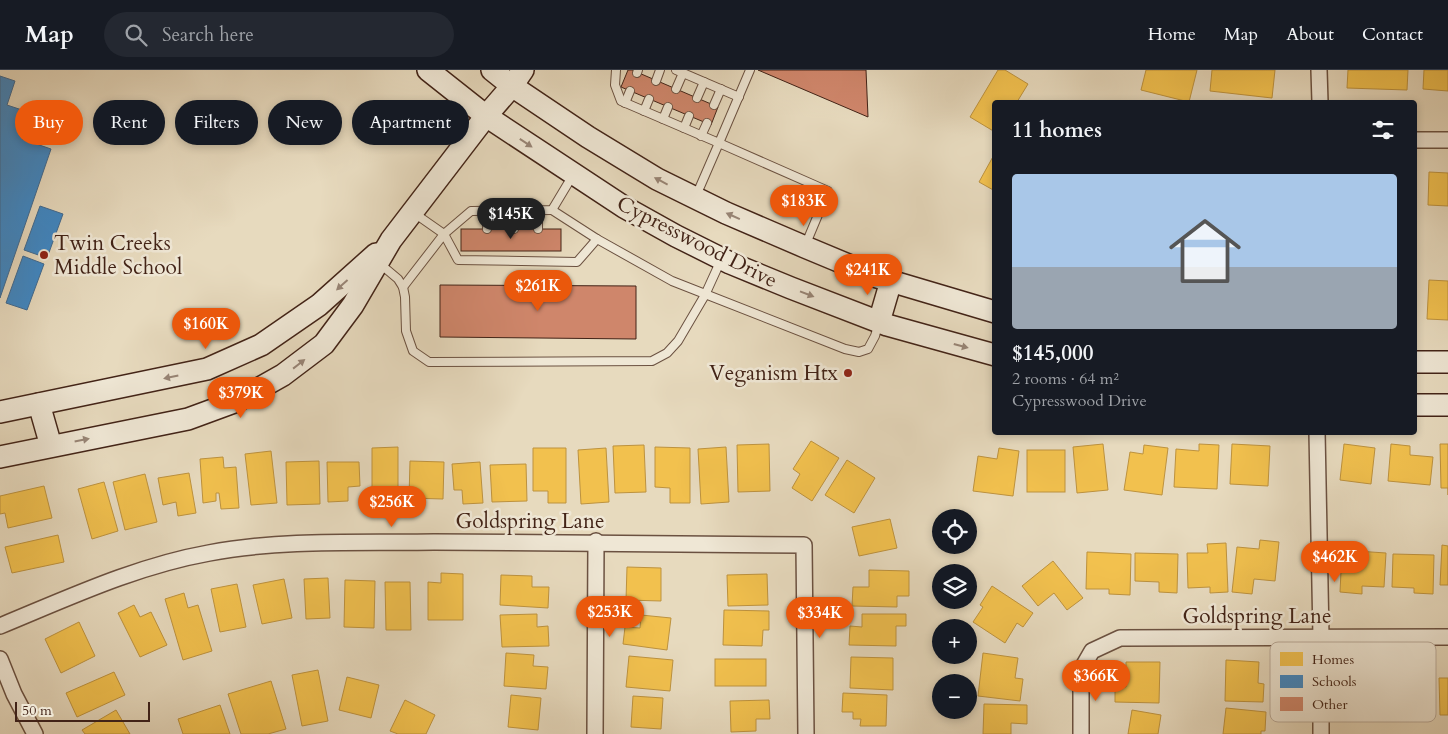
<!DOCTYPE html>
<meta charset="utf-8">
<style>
:root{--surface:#171b24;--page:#242831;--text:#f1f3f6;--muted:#9ea1a6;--line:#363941;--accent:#ea580c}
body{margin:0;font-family:Cardo,serif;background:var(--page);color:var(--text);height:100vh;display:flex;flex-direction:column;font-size:19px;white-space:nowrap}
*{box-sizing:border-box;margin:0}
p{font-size:16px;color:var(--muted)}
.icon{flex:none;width:28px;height:28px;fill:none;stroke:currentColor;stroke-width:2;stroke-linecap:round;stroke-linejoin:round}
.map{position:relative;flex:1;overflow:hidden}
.side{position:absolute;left:992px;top:30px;width:425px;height:335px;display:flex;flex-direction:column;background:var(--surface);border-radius:5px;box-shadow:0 2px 8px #0003}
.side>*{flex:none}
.top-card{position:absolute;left:15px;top:30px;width:475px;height:45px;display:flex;gap:10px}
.buttons{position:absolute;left:932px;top:439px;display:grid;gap:10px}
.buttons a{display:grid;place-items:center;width:45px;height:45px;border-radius:50%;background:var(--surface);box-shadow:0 2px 8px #0003;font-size:25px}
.scale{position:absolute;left:15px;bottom:12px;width:135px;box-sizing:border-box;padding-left:5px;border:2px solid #422317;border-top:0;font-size:14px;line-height:18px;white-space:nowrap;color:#422317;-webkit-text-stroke:4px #efe7d5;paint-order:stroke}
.price{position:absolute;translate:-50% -42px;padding:0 11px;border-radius:18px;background:var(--accent);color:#fff;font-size:16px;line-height:32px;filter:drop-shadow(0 1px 2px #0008)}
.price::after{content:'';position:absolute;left:50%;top:30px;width:15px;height:11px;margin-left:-8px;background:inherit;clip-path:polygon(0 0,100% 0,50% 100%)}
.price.on{background:#222;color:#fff}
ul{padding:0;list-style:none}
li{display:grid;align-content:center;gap:10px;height:265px;padding:0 20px}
li span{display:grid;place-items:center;height:155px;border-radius:5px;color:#555}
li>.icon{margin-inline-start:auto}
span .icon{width:90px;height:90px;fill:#fffc;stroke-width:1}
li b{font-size:21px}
h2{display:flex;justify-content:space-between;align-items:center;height:60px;padding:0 20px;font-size:21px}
.chip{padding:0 18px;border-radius:22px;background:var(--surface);box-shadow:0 2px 8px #0003;font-size:18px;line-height:45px}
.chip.on{background:var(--accent);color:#fff}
header{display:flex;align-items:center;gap:30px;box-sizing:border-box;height:70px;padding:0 25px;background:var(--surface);border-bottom:1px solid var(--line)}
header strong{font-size:24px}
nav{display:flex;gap:28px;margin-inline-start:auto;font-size:18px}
.search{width:350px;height:45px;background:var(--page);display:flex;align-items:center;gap:12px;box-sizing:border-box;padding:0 18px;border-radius:28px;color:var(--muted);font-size:19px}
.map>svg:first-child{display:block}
.homes{fill:#f2c14e;stroke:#bd923e}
.schools{fill:#3f88c5;stroke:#406a91}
.building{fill:#cf866b;stroke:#422317}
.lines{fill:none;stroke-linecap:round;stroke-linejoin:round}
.lane-casing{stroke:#6b5141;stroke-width:10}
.street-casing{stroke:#6b5141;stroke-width:18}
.secondary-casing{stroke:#422317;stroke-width:24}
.lane{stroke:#efe7d5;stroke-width:8}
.street{stroke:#efe7d5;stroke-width:15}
.secondary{stroke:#efe7d5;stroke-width:21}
.oneway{fill:#988576}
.poi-dot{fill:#8f2418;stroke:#efe7d5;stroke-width:2}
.labels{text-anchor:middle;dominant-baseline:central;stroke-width:5;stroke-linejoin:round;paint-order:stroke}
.street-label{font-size:21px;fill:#422317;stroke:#efe7d5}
.poi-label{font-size:21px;fill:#422317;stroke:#efe7d5;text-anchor:start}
.key{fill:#efe7d5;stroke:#bbac9c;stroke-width:1}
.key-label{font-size:14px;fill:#422317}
</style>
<header>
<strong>Map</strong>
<div class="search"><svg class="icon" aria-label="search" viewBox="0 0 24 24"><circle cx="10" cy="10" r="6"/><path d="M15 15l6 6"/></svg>Search here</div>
<nav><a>Home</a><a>Map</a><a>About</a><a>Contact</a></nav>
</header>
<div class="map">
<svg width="1448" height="664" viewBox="0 0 1448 664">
<rect width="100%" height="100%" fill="#e7dabe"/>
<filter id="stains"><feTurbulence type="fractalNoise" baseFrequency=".004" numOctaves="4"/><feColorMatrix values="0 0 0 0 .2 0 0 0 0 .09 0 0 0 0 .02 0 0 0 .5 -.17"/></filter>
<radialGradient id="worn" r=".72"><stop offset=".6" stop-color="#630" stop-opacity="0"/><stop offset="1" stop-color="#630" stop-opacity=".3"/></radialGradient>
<!-- homes -->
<g class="homes">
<path d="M998,0H1005L1028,14L1017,32H995V62L970,47Z"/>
<path d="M1146,0H1197L1189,32L1141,20Z"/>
<path d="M1212,0H1275L1272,28L1210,21Z"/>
<path d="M1348,0H1408L1407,20L1347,18Z"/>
<path d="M1424,0H1448V21L1423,19Z"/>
<path d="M995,83V121L979,112Z"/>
<path d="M1429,102L1448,103V136L1428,135Z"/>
<path d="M1429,210L1448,211V250L1427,249Z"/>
<path d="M811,371L839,388L812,431L792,418L800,404L793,399Z"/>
<path d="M769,374L770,421L738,422L737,375Z"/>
<path d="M1103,374L1108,420L1077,423L1073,377Z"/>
<path d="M1199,374L1219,375L1217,419L1174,417L1176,379L1199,381Z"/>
<path d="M1232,374L1270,376L1268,416L1230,414Z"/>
<path d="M1344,374L1375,378L1371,414L1340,410Z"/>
<path d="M1391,374L1410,376V385L1433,387L1430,415L1388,411Z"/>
<path d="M1440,374H1448V425V418H1441Z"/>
<path d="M644,375L646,422L615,423L613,376Z"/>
<path d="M1144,375L1168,378L1162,425L1124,420L1130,382L1143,384Z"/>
<path d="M398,377V428L372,429V378Z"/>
<path d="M655,377L690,378V433H670V418L655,417Z"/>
<path d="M726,377L729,432L701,434L698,379Z"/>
<path d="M533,378H566V433H548V421H533Z"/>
<path d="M606,378L609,432L581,434L578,380Z"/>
<path d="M999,378L1019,381L1013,426L973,421L978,386L997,389Z"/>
<rect x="1027" y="380" width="38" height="42"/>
<path d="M271,381L277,433L251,435L245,384Z"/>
<path d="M223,387L224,398L236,397L239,438L221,439L219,423H216V431L203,433L200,389Z"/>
<path d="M847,390L875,408L854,443L825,425Z"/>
<path d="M319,391L320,434L287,435L286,392Z"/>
<path d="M410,391L444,392L443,429L409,428Z"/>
<path d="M327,392H359L360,416L348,417V431L328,432Z"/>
<path d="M480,392L483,433L463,434L462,420H454L452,394Z"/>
<path d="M526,394L527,431L492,432L490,395Z"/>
<path d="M189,403L196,443L178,446L176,432L163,435L158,408Z"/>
<path d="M145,404L157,452L125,460L113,412Z"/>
<path d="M104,412L118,461L92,469L78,419Z"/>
<path d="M44,416L52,448L8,458L5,443L0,444V426Z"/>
<path d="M890,449L897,478L859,486L852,457Z"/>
<path d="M58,465L64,492L12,503L5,477Z"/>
<path d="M1260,470L1279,472L1275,511L1254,509L1252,524L1232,522L1237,477L1259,479Z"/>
<path d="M1226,473L1228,522L1210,523V517L1188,518L1187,483H1208L1207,474Z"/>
<path d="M1442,475L1448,476V515H1440Z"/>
<path d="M1342,480L1386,483L1384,517L1362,516V524L1340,522Z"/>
<path d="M1087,482L1131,484L1130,525L1109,524V519H1086Z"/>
<path d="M1135,483L1178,484L1177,523L1159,522V512L1135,511Z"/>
<path d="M1393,484L1434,485L1433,524L1414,523V518L1392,517Z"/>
<path d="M1053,491L1083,528L1067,540L1054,523L1038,536L1022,516Z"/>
<path d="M627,497L661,498V531L626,530Z"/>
<path d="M869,500L909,501V526H897V537L852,536L853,517H869Z"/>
<path d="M441,503L463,504V550H428V512L441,513Z"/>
<path d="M767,504L768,535L728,536L727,505Z"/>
<path d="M501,505L532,506V517H549L548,538L500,535Z"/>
<path d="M328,508L330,548L306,549L304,509Z"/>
<path d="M284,509L292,548L262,554L253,515Z"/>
<path d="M345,510L375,511L374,558L344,557Z"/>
<path d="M385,512H410L411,560H386Z"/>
<path d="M237,514L246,557L220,562L211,519Z"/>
<path d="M992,516L1033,543L1023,557L1017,553L1005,573L973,552L983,537L980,535Z"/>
<path d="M184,523L188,538L198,535L212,581L183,590L165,529Z"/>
<path d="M134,535L140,547L151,542L167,575L140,587L118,543Z"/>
<path d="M724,540L769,541V560H763L762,576L723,575Z"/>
<path d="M537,544V557L548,556L549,576L502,577L500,545Z"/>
<path d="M862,544H906V556H896V576L849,575L850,556L862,557Z"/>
<path d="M641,545L671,548L667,580L623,574L625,557L640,558Z"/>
<path d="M79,552L95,586L61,603L45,569Z"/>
<path d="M506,583L534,585L533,596L548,597L546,619L504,616Z"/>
<path d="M983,583L1018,588L1015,608L1023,609L1020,631L978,626Z"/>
<path d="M629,586L673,590L670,621L626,617Z"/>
<path d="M851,587L893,588V620L850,618Z"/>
<rect x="715" y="589" width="51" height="27"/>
<path d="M1226,590L1259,592L1258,613L1264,614L1263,632L1225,631Z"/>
<path d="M1126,592H1160L1159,633L1115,632V617H1126Z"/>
<path d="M318,600L328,651L302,656L292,605Z"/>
<path d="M114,602L125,625L77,647L66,623Z"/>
<path d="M347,607L379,615L371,648L339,640Z"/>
<path d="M1439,608H1448V645H1440Z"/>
<path d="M271,611L286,659L268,664H241L228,624Z"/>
<path d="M843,623L887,625L886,656H860L861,649H853V642H842Z"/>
<path d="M511,625L541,628L538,660L508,657Z"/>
<path d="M633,626L663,628L661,659L631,657Z"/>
<path d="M405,630L435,645L426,664H398L390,661Z"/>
<path d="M769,630L770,649H756V661L731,662L730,631Z"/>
<path d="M984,634L1027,635V654L1011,653V664H983Z"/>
<path d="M220,635L230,664H183L178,649Z"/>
<path d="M1226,638L1266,642L1265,661H1261V664H1223Z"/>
<path d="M116,640L130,664H85L82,660Z"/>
<path d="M1132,640L1161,645L1158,664H1128Z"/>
</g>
<!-- schools -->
<g class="schools">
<path d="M0,6L15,11L7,35L31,43L22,69L51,79L0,228Z"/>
<path d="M40,136L63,144L47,188L24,180Z"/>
<path d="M23,186L44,194L27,240L6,233Z"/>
</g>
<!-- building -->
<g class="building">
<path d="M628,0H632L718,37L711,55L621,17Z"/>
<path d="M758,0H866L868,47Z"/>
<rect x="461" y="159" width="100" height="22"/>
<path d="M440,215L636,216V269L440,267Z"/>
</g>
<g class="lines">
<!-- lane casing -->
<g class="lane-casing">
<g id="lane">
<path d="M616,0L615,15L621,31L719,73L750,0"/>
<path d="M676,0L739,27"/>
<path d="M637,3L638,0"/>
<path d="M656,11L660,0"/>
<path d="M676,19L683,3"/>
<path d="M697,28L704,12"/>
<path d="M625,33L630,21"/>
<path d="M714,35L721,19"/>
<path d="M644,41L649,29"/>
<path d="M663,49L668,37"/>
<path d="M684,58L689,46"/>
<path d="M701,66L707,53"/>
<path d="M696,126L719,73L828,121L805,176"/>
<path d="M552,140L597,169L672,211L845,279L859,282L868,279L875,266L879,252"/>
<path d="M414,143L444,164L471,141L552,140L573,105"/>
<path d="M487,159L488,141"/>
<path d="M514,159V140"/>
<path d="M538,159V140"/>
<path d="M379,193L398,209L403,217L405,227L406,261L413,281L429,292L652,291L667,283L678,271L705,225L721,190"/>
<path d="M403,217L444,164L458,190L577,192L597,169"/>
</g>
</g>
<!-- street casing -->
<g class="street-casing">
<g id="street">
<path d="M1319,0L1320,32"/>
<path d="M1415,70H1448"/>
<path d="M1317,362L1321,567V664"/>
<path d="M0,556C68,528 136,496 209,483C283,469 359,473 434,472C557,472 680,473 804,475L806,664"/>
<path d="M0,589L14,624L35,664"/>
<path d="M595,664L596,471"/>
<path d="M1081,664V600L1092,581L1120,568L1448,567"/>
</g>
</g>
<!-- secondary casing -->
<g class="secondary-casing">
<g id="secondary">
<path d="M428,0L486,46L624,137L676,166L730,193L791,218L887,255L995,285"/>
<path d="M492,0L512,16L588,67L657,109L726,143L805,177L877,207L995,242"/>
<path d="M879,252L891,211"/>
<path d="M1415,292H1448"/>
<path d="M39,334L51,376"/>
<path d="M1415,335H1448"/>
<path d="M0,342L207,299L261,275L319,235L376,184"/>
<path d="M0,387L188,349L237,331L283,305L324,274L353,235L391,170L486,46L512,16L523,0"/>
</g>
</g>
<!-- lane -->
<use href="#lane" class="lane"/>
<!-- street -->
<use href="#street" class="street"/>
<!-- secondary -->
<use href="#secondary" class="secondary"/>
</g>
<!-- one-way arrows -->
<defs><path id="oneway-solid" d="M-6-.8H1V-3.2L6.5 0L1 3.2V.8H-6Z" transform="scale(1.25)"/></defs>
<g class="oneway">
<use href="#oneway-solid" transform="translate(526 73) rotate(34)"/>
<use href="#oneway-solid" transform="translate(661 111) rotate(-152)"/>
<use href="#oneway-solid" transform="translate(733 146) rotate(-156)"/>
<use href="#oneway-solid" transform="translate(342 215) rotate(138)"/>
<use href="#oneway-solid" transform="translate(807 224) rotate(21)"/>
<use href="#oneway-solid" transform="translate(961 276) rotate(15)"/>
<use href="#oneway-solid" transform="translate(299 294) rotate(-38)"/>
<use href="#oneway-solid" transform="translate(171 307) rotate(168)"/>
<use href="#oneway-solid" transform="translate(82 370) rotate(-11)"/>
</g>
<!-- markers -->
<g class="poi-dot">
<circle cx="44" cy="185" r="5"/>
<circle cx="848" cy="303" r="5"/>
</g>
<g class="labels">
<!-- street labels -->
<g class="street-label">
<text transform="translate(697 172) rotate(27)">Cypresswood Drive</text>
<text x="530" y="451">Goldspring Lane</text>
<text x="1257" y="546">Goldspring Lane</text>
</g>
<!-- poi labels -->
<g class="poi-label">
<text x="54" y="173">Twin Creeks<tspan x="54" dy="24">Middle School</tspan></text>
<text x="838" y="303" text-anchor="end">Veganism Htx</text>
</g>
</g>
<!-- legend -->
<rect x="1270" y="572" width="166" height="80" rx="8" class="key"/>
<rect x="1280" y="582" width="23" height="14" fill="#f2c14e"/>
<rect x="1280" y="605" width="23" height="13" fill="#3f88c5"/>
<rect x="1280" y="627" width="23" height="14" fill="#cf866b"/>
<g class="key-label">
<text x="1312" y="594">Homes</text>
<text x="1312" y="616">Schools</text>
<text x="1312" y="639">Other</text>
</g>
<rect width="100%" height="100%" filter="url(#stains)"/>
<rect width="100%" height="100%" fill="url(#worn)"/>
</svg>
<div class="buttons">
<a><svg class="icon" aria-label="locate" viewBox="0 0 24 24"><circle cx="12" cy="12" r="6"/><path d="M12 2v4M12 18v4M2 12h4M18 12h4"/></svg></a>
<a><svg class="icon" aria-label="layers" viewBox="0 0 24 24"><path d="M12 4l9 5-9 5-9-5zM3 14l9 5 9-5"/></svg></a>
<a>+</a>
<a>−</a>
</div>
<div class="scale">50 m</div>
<b class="price" style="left:804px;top:157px">$183K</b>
<b class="price on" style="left:511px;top:170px">$145K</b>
<b class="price" style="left:868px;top:226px">$241K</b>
<b class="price" style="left:538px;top:242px">$261K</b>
<b class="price" style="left:206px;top:280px">$160K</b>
<b class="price" style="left:241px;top:349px">$379K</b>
<b class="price" style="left:392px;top:458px">$256K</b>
<b class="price" style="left:1335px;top:513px">$462K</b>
<b class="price" style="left:610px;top:568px">$253K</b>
<b class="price" style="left:820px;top:569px">$334K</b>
<b class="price" style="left:1096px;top:632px">$366K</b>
<div class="top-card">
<a class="chip on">Buy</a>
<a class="chip">Rent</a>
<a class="chip">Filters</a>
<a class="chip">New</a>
<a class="chip">Apartment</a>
</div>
<section class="side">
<h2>11 homes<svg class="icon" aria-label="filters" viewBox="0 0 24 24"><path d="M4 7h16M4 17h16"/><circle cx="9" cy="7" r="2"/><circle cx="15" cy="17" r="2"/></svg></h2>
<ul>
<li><span style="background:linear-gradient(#a9c7e8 60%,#9aa5b1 0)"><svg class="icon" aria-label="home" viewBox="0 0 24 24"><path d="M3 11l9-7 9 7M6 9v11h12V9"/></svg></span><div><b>$145,000</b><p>2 rooms · 64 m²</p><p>Cypresswood Drive</p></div></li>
</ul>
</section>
</div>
